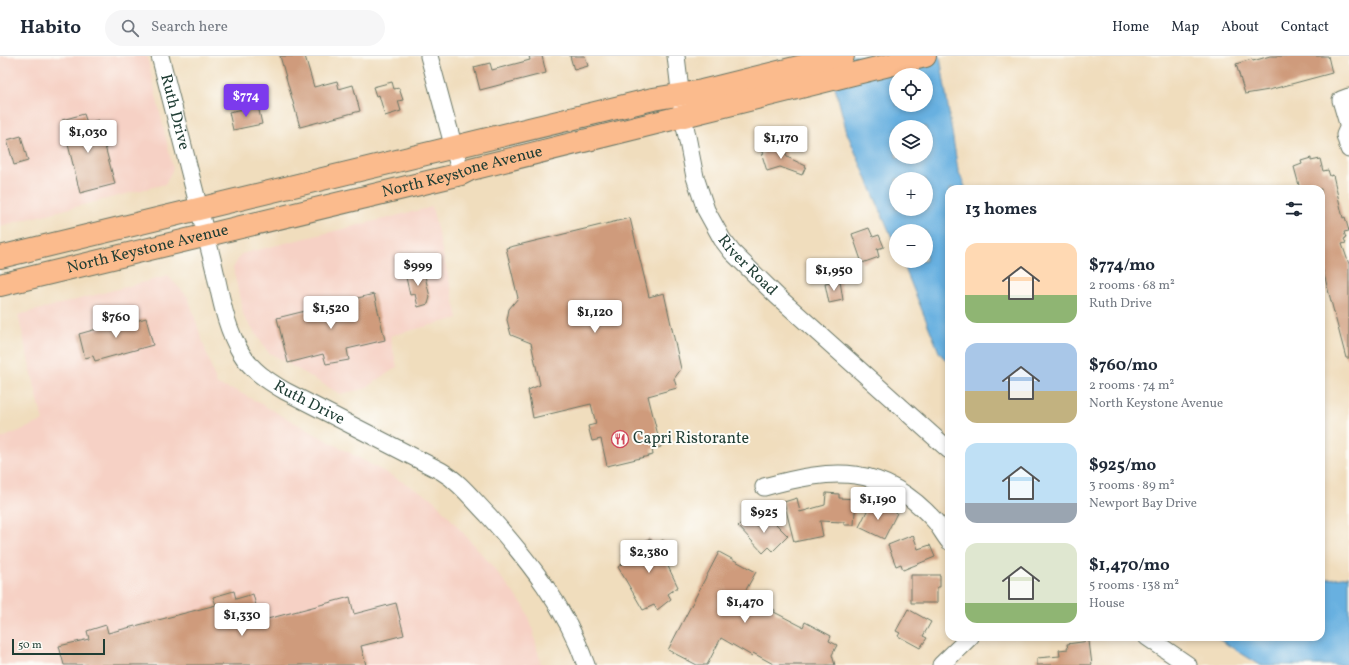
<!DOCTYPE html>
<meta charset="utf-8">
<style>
:root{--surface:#fff;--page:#f6f6f7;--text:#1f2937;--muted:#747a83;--line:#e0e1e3;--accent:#7c3aed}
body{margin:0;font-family:Vollkorn,serif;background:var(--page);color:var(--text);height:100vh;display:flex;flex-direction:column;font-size:15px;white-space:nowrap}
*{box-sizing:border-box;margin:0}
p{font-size:13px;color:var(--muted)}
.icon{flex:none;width:22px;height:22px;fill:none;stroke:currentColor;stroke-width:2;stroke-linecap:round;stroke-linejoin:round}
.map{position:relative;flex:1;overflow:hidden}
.panel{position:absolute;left:945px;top:129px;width:380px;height:456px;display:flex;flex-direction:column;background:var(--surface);border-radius:12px;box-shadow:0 2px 6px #0003}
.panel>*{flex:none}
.buttons{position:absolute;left:889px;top:12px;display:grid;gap:8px}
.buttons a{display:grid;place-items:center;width:44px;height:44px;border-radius:50%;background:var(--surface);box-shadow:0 2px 6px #0003;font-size:20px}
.scale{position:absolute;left:12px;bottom:10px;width:93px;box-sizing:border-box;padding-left:4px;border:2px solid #1f3d34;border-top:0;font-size:11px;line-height:14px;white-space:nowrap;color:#1f3d34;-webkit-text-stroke:3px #fdfcf7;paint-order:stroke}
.price{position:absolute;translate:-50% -34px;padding:0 9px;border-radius:4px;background:#fff;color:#222;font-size:13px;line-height:26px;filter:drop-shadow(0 1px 2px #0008)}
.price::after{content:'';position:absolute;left:50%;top:24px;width:12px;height:9px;margin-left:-6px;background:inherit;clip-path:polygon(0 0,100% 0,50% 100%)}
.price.active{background:var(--accent);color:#fff}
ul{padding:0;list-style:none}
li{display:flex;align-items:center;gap:12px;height:100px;padding:0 20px}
li span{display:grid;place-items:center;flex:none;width:112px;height:80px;border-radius:12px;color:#555}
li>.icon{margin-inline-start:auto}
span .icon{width:48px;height:48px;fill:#fffc;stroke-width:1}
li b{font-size:17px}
h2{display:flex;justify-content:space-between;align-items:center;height:48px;padding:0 20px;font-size:17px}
header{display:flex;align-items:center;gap:24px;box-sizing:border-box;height:56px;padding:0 20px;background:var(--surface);border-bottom:1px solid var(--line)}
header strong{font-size:19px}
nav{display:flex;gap:22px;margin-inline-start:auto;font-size:14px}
.search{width:280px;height:36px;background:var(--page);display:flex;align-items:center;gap:10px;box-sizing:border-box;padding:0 14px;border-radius:22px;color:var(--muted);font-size:15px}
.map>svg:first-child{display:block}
.built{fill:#f6d1c5}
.water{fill:#68b0e0;stroke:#44768a;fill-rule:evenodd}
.building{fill:#cf9b7c}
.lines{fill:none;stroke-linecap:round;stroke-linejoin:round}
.minor-casing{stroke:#687564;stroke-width:19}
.major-casing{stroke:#687564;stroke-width:24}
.minor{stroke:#fff;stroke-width:17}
.major{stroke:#fbbb8d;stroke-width:22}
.labels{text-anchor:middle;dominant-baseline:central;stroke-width:4;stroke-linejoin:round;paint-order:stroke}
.street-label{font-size:16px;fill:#1f3d34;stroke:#fdfcf7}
.poi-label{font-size:16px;fill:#1f3d34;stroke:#fdfcf7;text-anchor:start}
</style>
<header>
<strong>Habito</strong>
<div class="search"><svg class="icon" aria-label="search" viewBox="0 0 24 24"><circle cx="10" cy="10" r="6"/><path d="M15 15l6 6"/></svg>Search here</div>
<nav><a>Home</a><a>Map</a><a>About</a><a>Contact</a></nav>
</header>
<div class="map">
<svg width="1349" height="609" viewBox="0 0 1349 609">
<rect width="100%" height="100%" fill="#fdfcf7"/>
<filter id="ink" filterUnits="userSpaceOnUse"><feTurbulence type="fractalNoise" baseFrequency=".025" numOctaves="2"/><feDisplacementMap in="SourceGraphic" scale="8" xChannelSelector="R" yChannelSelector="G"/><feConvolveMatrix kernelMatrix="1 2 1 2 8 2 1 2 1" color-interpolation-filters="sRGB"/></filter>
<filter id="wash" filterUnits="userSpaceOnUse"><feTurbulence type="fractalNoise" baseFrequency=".012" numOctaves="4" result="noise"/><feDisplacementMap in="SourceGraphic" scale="16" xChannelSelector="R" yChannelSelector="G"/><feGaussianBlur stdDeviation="0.9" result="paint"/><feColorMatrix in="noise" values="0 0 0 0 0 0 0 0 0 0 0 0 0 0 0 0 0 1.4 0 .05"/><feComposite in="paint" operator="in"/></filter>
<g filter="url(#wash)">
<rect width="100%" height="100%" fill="#f0ddbd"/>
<!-- built -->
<g class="built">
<path d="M0,0H147L173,113L165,128L0,170Z"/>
<path d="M432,151L458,262L390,280L397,311L364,333L340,338L268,296L244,261L233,212L241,198Z"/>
<path d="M168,220L188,241L217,329L237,335L432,442L487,504L524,550L531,567L541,609H0V383L43,365L18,259Z"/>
</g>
<!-- water -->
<g class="water">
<path d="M827,0H940L958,114L966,133H949V308L939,296L902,205H926V175H896V191L847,77ZM896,19H926V49H896ZM896,71H926V101H896ZM896,123H926V153H896Z"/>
<path d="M1349,520V609H1260L1215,581H1321V524Z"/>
</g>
<g id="blocks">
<!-- building -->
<g class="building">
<path d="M280,0H305L314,31L337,25L339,33L353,29L360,55L300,71Z"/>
<path d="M529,0H542L546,17L480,34L474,11L490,7L492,14L530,4Z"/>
<path d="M570,0H585L588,10L574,14Z"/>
<path d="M1270,0H1328L1332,17L1269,34L1245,38L1236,8L1252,3L1253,5Z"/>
<path d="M392,26L394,33L399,32L403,44L398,45L401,55L385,60L379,39L376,40L373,31Z"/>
<path d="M258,50L262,68L233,74L229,56Z"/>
<path d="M84,58L87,67L98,64L115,128L80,137L62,64Z"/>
<path d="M21,80L28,105L14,109L7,84Z"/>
<path d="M783,88L787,101L806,110L802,119L780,111L767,115L762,99L764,98L762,94Z"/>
<path d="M1311,102V105L1320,103L1323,115L1328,114L1330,120L1333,119L1343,162L1345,161L1349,175L1344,176L1346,182L1344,183L1346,187L1342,188L1349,208V302H1346L1321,207V133H1300L1294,111L1302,108L1301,105Z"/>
<path d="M630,162L649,241L664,237L681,313L674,323L677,332L648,340L661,391L652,393L653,399L607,410L601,383L592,385L588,370L596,368L591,348L533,362L528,334L540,329L531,287L511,279L507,264L509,253L518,242L506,192Z"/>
<path d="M869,172L873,181L879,179L884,191L877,193L879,201L862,207L852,178Z"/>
<path d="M419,213L420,217L424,216L430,241L428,248L418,251L415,238L410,239L405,217Z"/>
<path d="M840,225L843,244L829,247L825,228Z"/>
<path d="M374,238L385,284L347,293L349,304L326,308L323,298L288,307L277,262Z"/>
<path d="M136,262V265L146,262L153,289L95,305L93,300L85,302L79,278Z"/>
<path d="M826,437L839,438V442L856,443L854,469H844V466L820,465L823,480L794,486L784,446L797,442L800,456L825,449Z"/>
<path d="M871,447L886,455L887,452L897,457L884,483L859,471Z"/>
<path d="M748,460L757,470L768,460L788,480L773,495L769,491L763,497L738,470Z"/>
<path d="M913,479L918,493L930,489L935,501L903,514L901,508L896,510L888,489Z"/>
<path d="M650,482L654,489L663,484L671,498L664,502L678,531L668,538L671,543L657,554L654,549L643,554L618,511L625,506L622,499Z"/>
<path d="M719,496L756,516L743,539L761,548L762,547L775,554L774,556L803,571L805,566L831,580L829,585L837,589L832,599L835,609H775L753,597L752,600L721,582L707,609H697L668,594Z"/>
<path d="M911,519H940V531H937V547H911Z"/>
<path d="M234,535L236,543L253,538L260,565L350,541L354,558L396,547L404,579L361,590L366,609H64L59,590L89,583L87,575L106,569L108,577L216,549L213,541Z"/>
<path d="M908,553L931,566L923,580L927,582L920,592L898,580L900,577L896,575Z"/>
<path d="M1089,585L1092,609H1037V602L1060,600L1059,594L1068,593L1067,588Z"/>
</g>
</g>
</g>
<g filter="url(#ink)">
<use href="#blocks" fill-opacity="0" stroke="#687564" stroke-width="1"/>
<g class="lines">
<!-- minor casing -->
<g class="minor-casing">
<g id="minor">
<path id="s1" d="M160,0C177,66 194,133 211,199C220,233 223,267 241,297C251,314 268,325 285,335L441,415C460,426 473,444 488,459C528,504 566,551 586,609"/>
<path d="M429,0L461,118"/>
<path id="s2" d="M676,0L683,60L695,121L706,154L722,183L732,196L777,240L949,394"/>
<path d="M1349,41L1341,44L1349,71"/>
<path d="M1349,70L1345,79L1349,93"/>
<path d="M764,431C833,412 883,407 935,465C940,471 944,479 949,485"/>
<path d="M1147,581L1188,609"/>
<path d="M941,609L970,581"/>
</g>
</g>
<!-- major casing -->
<g class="major-casing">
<g id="major">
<path d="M0,201L653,43L702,35L843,0"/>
<path id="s3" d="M0,229L461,118L471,113C622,76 773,37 925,0"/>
</g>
</g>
<!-- minor -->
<use href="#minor" class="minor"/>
<!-- major -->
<use href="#major" class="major"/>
</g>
</g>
<!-- icons -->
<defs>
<g id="restaurant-ring" transform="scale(0.9)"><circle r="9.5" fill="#fdfcf7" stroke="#d1495b" stroke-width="1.5"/><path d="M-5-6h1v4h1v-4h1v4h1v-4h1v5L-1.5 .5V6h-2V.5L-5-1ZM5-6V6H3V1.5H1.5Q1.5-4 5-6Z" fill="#d1495b"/></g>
</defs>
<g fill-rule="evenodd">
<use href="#restaurant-ring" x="620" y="383"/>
</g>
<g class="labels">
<!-- street labels -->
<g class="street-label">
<text stroke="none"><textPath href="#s1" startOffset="58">Ruth Drive</textPath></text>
<text stroke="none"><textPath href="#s3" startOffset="476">North Keystone Avenue</textPath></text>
<text stroke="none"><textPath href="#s3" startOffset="152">North Keystone Avenue</textPath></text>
<text stroke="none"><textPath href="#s2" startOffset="227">River Road</textPath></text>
<text stroke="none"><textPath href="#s1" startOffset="394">Ruth Drive</textPath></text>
</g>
<!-- poi labels -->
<g class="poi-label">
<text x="633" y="383">Capri Ristorante</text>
</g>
</g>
</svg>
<div class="buttons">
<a><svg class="icon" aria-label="locate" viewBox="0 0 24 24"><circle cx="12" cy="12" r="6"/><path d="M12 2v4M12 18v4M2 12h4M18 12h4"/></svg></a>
<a><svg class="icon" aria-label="layers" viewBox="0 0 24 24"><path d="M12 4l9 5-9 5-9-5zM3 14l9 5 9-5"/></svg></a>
<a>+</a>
<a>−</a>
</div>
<div class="scale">50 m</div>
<b class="price active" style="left:246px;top:62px">$774</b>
<b class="price" style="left:88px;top:98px">$1,030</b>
<b class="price" style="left:781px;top:104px">$1,170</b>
<b class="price" style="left:418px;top:231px">$999</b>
<b class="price" style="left:834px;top:236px">$1,950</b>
<b class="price" style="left:331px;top:274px">$1,520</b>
<b class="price" style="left:595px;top:278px">$1,120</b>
<b class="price" style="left:116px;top:283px">$760</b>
<b class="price" style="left:878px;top:465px">$1,190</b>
<b class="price" style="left:764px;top:478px">$925</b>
<b class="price" style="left:649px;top:518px">$2,380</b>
<b class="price" style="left:745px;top:568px">$1,470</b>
<b class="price" style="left:242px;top:581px">$1,330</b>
<section class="panel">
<h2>13 homes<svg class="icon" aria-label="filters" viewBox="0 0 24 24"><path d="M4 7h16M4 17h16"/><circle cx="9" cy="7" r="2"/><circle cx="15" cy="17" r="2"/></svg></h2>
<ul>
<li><span style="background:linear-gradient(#ffd9b3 65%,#8fb573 0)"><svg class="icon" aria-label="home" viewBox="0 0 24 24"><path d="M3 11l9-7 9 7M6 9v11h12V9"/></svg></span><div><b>$774/mo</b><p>2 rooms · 68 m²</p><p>Ruth Drive</p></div></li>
<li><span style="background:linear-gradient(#a9c7e8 60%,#c2b280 0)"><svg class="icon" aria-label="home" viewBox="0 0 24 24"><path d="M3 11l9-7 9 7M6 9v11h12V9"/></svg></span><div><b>$760/mo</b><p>2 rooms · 74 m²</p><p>North Keystone Avenue</p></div></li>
<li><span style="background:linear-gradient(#bfe0f5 75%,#9aa5b1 0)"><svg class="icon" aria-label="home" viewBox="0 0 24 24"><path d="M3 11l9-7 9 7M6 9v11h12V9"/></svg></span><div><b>$925/mo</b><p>3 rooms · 89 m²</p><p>Newport Bay Drive</p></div></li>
<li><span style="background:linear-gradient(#dfe7d0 75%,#8fb573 0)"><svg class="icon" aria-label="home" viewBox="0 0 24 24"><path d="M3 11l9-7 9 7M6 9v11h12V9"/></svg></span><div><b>$1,470/mo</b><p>5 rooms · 138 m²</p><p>House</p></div></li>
</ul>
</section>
</div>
